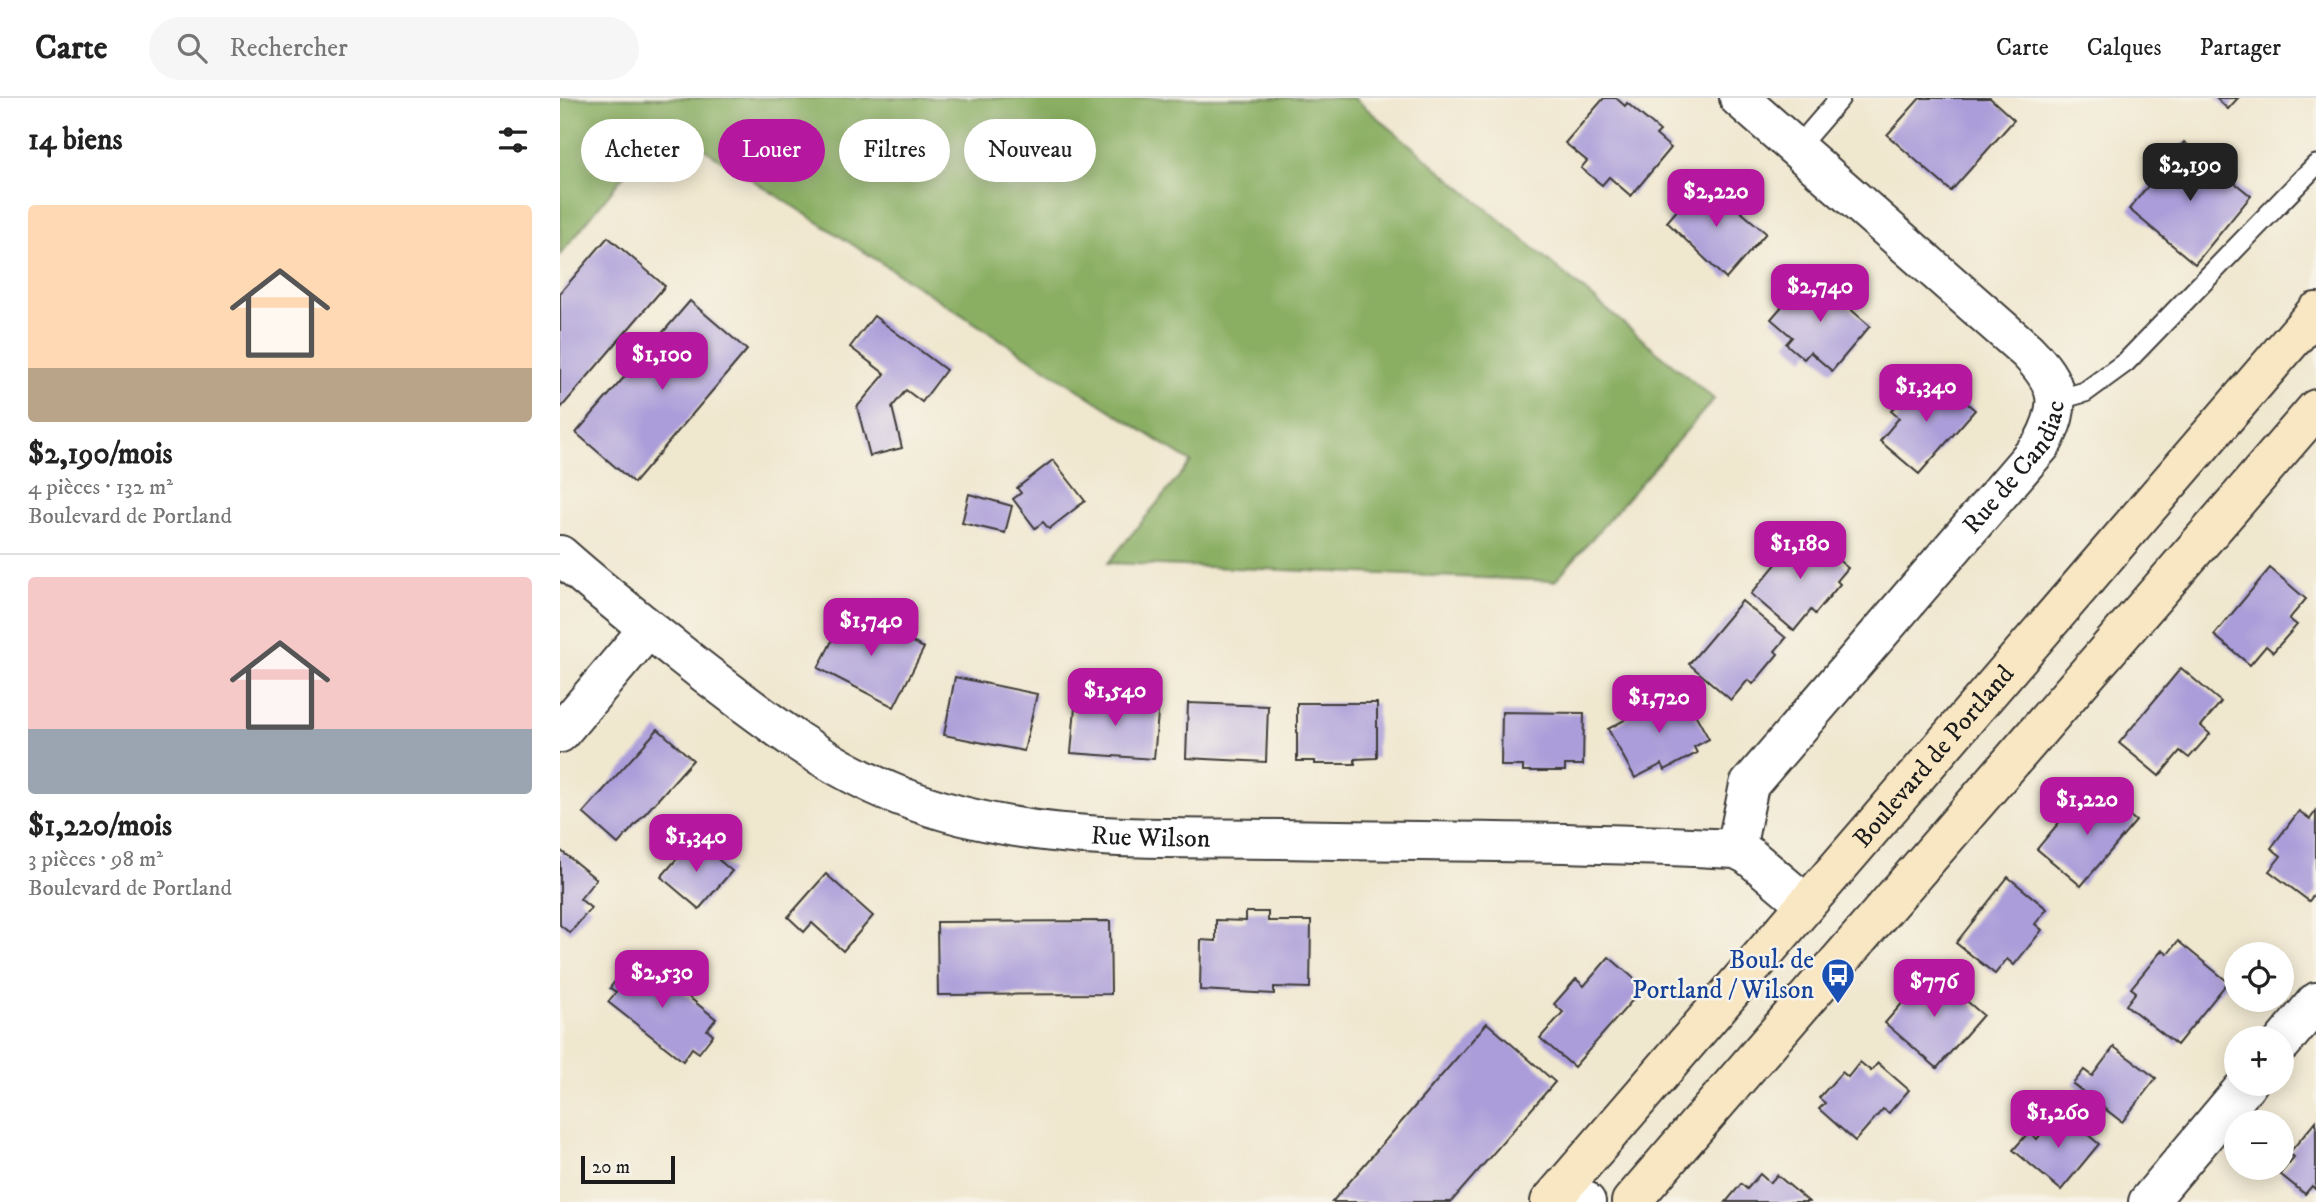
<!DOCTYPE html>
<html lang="fr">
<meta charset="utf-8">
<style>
:root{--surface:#fff;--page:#f6f6f6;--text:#222;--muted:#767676;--line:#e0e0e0;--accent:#b5179e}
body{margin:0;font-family:"IM FELL DW Pica",serif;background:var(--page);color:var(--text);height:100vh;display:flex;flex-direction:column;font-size:26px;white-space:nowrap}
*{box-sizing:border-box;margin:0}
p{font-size:23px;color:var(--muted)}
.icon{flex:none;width:38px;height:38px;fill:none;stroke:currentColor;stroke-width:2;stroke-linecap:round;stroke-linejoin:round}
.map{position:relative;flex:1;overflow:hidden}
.details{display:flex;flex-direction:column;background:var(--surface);width:560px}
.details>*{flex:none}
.hud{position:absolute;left:21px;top:21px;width:665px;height:63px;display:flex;gap:14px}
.buttons{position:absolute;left:1664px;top:844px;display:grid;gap:14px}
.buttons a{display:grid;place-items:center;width:70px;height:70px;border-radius:50%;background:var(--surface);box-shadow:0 4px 18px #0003;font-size:35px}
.scale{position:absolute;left:21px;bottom:18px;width:94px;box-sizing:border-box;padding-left:7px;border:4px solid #1c1c1c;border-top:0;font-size:19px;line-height:24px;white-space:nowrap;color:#1c1c1c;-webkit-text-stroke:5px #f7f3e8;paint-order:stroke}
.price{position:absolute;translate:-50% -60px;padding:0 16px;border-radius:14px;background:var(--accent);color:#fff;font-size:23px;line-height:46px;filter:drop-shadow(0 2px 4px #0008)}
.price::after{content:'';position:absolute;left:50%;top:42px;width:21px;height:16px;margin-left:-10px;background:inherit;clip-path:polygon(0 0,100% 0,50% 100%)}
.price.on{background:#222;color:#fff}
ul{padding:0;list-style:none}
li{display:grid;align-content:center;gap:14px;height:371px;padding:0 28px}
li+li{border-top:2px solid var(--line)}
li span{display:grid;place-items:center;height:217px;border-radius:7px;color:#555}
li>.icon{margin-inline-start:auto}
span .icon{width:126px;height:126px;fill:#fffc;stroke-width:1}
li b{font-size:30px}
h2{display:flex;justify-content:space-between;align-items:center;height:84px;padding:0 28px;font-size:30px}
.tag{padding:0 24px;border-radius:32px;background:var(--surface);box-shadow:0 4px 18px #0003;font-size:24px;line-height:63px}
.tag.on{background:var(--accent);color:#fff}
header{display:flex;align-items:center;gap:42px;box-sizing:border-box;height:98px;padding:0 35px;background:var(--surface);border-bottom:2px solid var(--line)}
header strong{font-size:33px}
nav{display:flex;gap:38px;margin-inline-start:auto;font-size:24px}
.search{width:490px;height:63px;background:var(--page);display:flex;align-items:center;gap:18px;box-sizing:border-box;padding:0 24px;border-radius:38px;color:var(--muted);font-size:26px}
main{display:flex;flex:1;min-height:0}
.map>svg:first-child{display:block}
.forest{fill:#8aaf64;stroke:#536640;stroke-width:2}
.building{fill:#aa9dd9}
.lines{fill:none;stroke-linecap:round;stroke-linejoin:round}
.lane-casing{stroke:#3c3a37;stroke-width:23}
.street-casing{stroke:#3c3a37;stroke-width:42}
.secondary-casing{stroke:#3c3a37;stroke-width:42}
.lane{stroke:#fff;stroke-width:19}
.street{stroke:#fff;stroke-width:38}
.secondary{stroke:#f9e7c3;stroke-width:38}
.labels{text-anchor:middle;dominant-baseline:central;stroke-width:5;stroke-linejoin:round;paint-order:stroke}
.street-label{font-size:26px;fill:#1c1c1c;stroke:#f7f3e8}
.transit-label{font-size:26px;fill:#164399;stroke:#f7f3e8;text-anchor:end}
</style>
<header>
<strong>Carte</strong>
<div class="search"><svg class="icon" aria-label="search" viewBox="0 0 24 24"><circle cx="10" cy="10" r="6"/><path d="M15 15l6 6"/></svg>Rechercher</div>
<nav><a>Carte</a><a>Calques</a><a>Partager</a></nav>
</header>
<main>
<section class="details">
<h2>14 biens<svg class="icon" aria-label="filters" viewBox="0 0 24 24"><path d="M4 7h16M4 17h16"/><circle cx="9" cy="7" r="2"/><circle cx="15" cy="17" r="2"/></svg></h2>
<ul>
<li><span style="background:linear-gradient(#ffd9b3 75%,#b9a48a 0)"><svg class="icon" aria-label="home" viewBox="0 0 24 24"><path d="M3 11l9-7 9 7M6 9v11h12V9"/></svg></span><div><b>$2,190/mois</b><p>4 pièces · 132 m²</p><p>Boulevard de Portland</p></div></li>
<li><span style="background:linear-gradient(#f6c9c9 70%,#9aa5b1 0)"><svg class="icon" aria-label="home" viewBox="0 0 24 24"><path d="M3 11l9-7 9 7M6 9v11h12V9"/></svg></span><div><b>$1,220/mois</b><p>3 pièces · 98 m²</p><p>Boulevard de Portland</p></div></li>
</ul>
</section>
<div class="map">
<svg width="1756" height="1104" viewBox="0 0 1756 1104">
<rect width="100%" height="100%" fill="#f7f3e8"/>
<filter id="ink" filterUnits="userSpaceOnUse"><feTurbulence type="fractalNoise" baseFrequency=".0143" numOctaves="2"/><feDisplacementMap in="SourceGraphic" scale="14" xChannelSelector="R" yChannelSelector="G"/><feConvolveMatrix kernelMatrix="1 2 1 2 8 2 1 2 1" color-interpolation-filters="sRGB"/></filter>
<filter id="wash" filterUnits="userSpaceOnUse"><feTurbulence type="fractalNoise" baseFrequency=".00686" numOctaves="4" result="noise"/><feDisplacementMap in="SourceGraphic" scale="28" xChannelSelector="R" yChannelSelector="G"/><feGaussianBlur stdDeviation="1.57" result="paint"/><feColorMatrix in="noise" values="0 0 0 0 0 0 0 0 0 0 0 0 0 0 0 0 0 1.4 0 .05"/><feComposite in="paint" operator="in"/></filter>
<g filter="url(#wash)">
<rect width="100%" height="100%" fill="#f0e7cf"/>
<!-- forest -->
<path class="forest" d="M0,0H794L1154,301L995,483L548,465L631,364L105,26L0,157Z"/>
<g id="blocks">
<!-- building -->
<g class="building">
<path d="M1044,0H1056L1065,8L1067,5L1100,33L1096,37L1111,50L1071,98L1049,79L1042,87L1021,70L1027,63L1005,45Z"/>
<path d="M1360,0H1430L1454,22L1391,93L1327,37Z"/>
<path d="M1656,0H1678L1668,11Z"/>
<path d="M1624,44L1691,98L1635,166L1569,111Z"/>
<path d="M1143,82L1206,135L1166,181L1107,124Z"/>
<path d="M48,139L105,188L0,311V195Z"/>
<path d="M1250,176L1310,228L1272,273L1250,254L1244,261L1226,246L1232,239L1211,221Z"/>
<path d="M130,203L187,252L74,385L16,335Z"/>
<path d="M314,218L386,272L362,304L346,292L332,309L342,350L310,358L297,309L325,276L290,249Z"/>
<path d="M1375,278L1415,312L1359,376L1320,343L1339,320L1331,313L1346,295L1354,302Z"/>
<path d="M493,362L525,403L489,431L483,424L475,430L453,401L461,395L457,390Z"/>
<path d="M409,396L452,408L445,435L402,425Z"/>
<path d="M1244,433L1288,470L1277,483L1280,486L1255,516L1251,512L1234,533L1191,496Z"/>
<path d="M1710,470L1746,501L1729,521L1737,527L1713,554L1706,548L1690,567L1654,537Z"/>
<path d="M1182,503L1226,540L1215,553L1218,556L1193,586L1188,582L1171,602L1129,566Z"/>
<path d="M288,512L364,550L334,609L258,570Z"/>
<path d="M1621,570L1661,604L1641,628L1650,636L1629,660L1620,653L1599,678L1559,645Z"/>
<path d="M395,579L477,596L464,653L384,637Z"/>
<path d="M1121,591L1149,641L1134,649L1137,655L1105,672L1102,666L1075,680L1048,631Z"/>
<path d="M516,598L599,604L594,661L511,655Z"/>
<path d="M628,605L708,608L706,664L626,660Z"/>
<path d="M737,605H817V660L795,661V666H755V663H737Z"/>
<path d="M942,614L1024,615L1023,667H1005V673H963V668H941Z"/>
<path d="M98,631L133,662L58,746L23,715Z"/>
<path d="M1538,691L1576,723L1521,788L1477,751L1506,716L1512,721Z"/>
<path d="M1739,713L1750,721L1756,713V794L1749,803L1709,773L1721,758L1711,750Z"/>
<path d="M134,741L172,773L139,811L101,779Z"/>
<path d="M0,752L36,781L20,801L31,810L10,835L0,827Z"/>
<path d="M266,776L313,818L283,853L252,825L244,834L228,819Z"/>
<path d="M1448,779L1487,811L1475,826L1482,832L1454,867L1447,861L1435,876L1396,845Z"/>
<path d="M686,814H708V823H751L750,890L714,889V896L640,892L641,842L656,843V822L686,823Z"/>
<path d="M550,823L551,896L378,897L377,824Z"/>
<path d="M1618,843L1668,884L1617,947L1566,907L1576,894L1571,890L1602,852L1608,856Z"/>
<path d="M1049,859L1084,889L1014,969L980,940L1003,914L994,906L1016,881L1024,888Z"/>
<path d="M83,862L156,921L147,932L153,937L139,955L132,950L123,963L48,904L56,894L50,890L65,870L72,876Z"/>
<path d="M1371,872L1423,917L1377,970L1325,925Z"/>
<path d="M927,925L995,984L891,1104H772Z"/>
<path d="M1554,949L1596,980L1562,1024L1513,986L1524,972L1532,978Z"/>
<path d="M1300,964L1311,973L1318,965L1349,992L1329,1015L1323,1011L1295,1043L1259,1011L1265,1005L1259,1000L1282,974L1288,979Z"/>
<path d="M1500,1013L1539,1046L1501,1092L1453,1052L1469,1034L1477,1041Z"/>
<path d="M1756,1023V1092L1752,1088L1745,1096L1720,1076L1734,1059L1729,1055Z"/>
<path d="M1200,1076L1210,1085L1217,1077L1249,1104H1166L1181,1086L1187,1091Z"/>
</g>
</g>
</g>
<g filter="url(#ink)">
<use href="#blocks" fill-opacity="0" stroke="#3c3a37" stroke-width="2"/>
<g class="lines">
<!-- lane casing -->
<g class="lane-casing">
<g id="lane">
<path d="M1236,51L1280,0"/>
<path d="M1496,302L1525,294L1566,264L1756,67"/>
</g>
</g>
<!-- street casing -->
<g class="street-casing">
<g id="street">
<path id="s1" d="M0,457C46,498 94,535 142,573C204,621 266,669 340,698C465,747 589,739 720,741C872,744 1025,743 1176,751L1188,757L1246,806"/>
<path d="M0,635L88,531"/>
<path id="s2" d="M1176,751L1189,687L1482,346C1504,305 1499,286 1467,253L1179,0"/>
<path d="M1722,945L1756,904"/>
<path d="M1006,1087L1026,1104"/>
<path d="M1588,1104L1688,985"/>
</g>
</g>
<!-- secondary casing -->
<g class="secondary-casing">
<g id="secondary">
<path id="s3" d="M990,1104L1756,214"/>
<path d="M1071,1104L1756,311"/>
</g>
</g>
<!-- lane -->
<use href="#lane" class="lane"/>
<!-- street -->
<use href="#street" class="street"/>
<!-- secondary -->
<use href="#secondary" class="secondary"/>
</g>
</g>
<!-- icons -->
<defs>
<g id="bus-pin" transform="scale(1.75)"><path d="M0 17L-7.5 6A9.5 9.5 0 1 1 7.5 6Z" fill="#1a4fb4" stroke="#f7f3e8"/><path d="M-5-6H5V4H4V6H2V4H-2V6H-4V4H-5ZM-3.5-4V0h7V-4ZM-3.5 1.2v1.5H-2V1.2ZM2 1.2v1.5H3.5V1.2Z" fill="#fff"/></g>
</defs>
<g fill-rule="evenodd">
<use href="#bus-pin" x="1278" y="877"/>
</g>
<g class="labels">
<!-- street labels -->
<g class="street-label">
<text stroke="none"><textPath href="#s2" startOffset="481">Rue de Candiac</textPath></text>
<text stroke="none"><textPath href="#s3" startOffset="588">Boulevard de Portland</textPath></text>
<text stroke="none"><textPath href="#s1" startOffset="674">Rue Wilson</textPath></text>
</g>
<!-- transit labels -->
<g class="transit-label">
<text x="1254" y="862">Boul. de<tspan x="1254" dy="30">Portland / Wilson</tspan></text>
</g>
</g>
</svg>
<div class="buttons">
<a><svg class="icon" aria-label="locate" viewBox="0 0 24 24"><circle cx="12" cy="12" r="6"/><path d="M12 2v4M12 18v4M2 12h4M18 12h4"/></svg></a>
<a>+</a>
<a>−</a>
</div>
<div class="scale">20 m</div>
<b class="price on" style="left:1630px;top:105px">$2,190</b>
<b class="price" style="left:1156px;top:131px">$2,220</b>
<b class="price" style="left:1260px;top:226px">$2,740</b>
<b class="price" style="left:102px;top:294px">$1,100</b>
<b class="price" style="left:1366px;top:326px">$1,340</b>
<b class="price" style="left:1240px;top:483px">$1,180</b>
<b class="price" style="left:311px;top:560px">$1,740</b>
<b class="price" style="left:555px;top:630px">$1,540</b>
<b class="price" style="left:1099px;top:637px">$1,720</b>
<b class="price" style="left:1527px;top:739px">$1,220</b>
<b class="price" style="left:136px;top:776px">$1,340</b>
<b class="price" style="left:102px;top:912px">$2,530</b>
<b class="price" style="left:1374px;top:921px">$776</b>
<b class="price" style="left:1498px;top:1052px">$1,260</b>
<div class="hud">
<a class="tag">Acheter</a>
<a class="tag on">Louer</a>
<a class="tag">Filtres</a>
<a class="tag">Nouveau</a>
</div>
</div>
</main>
